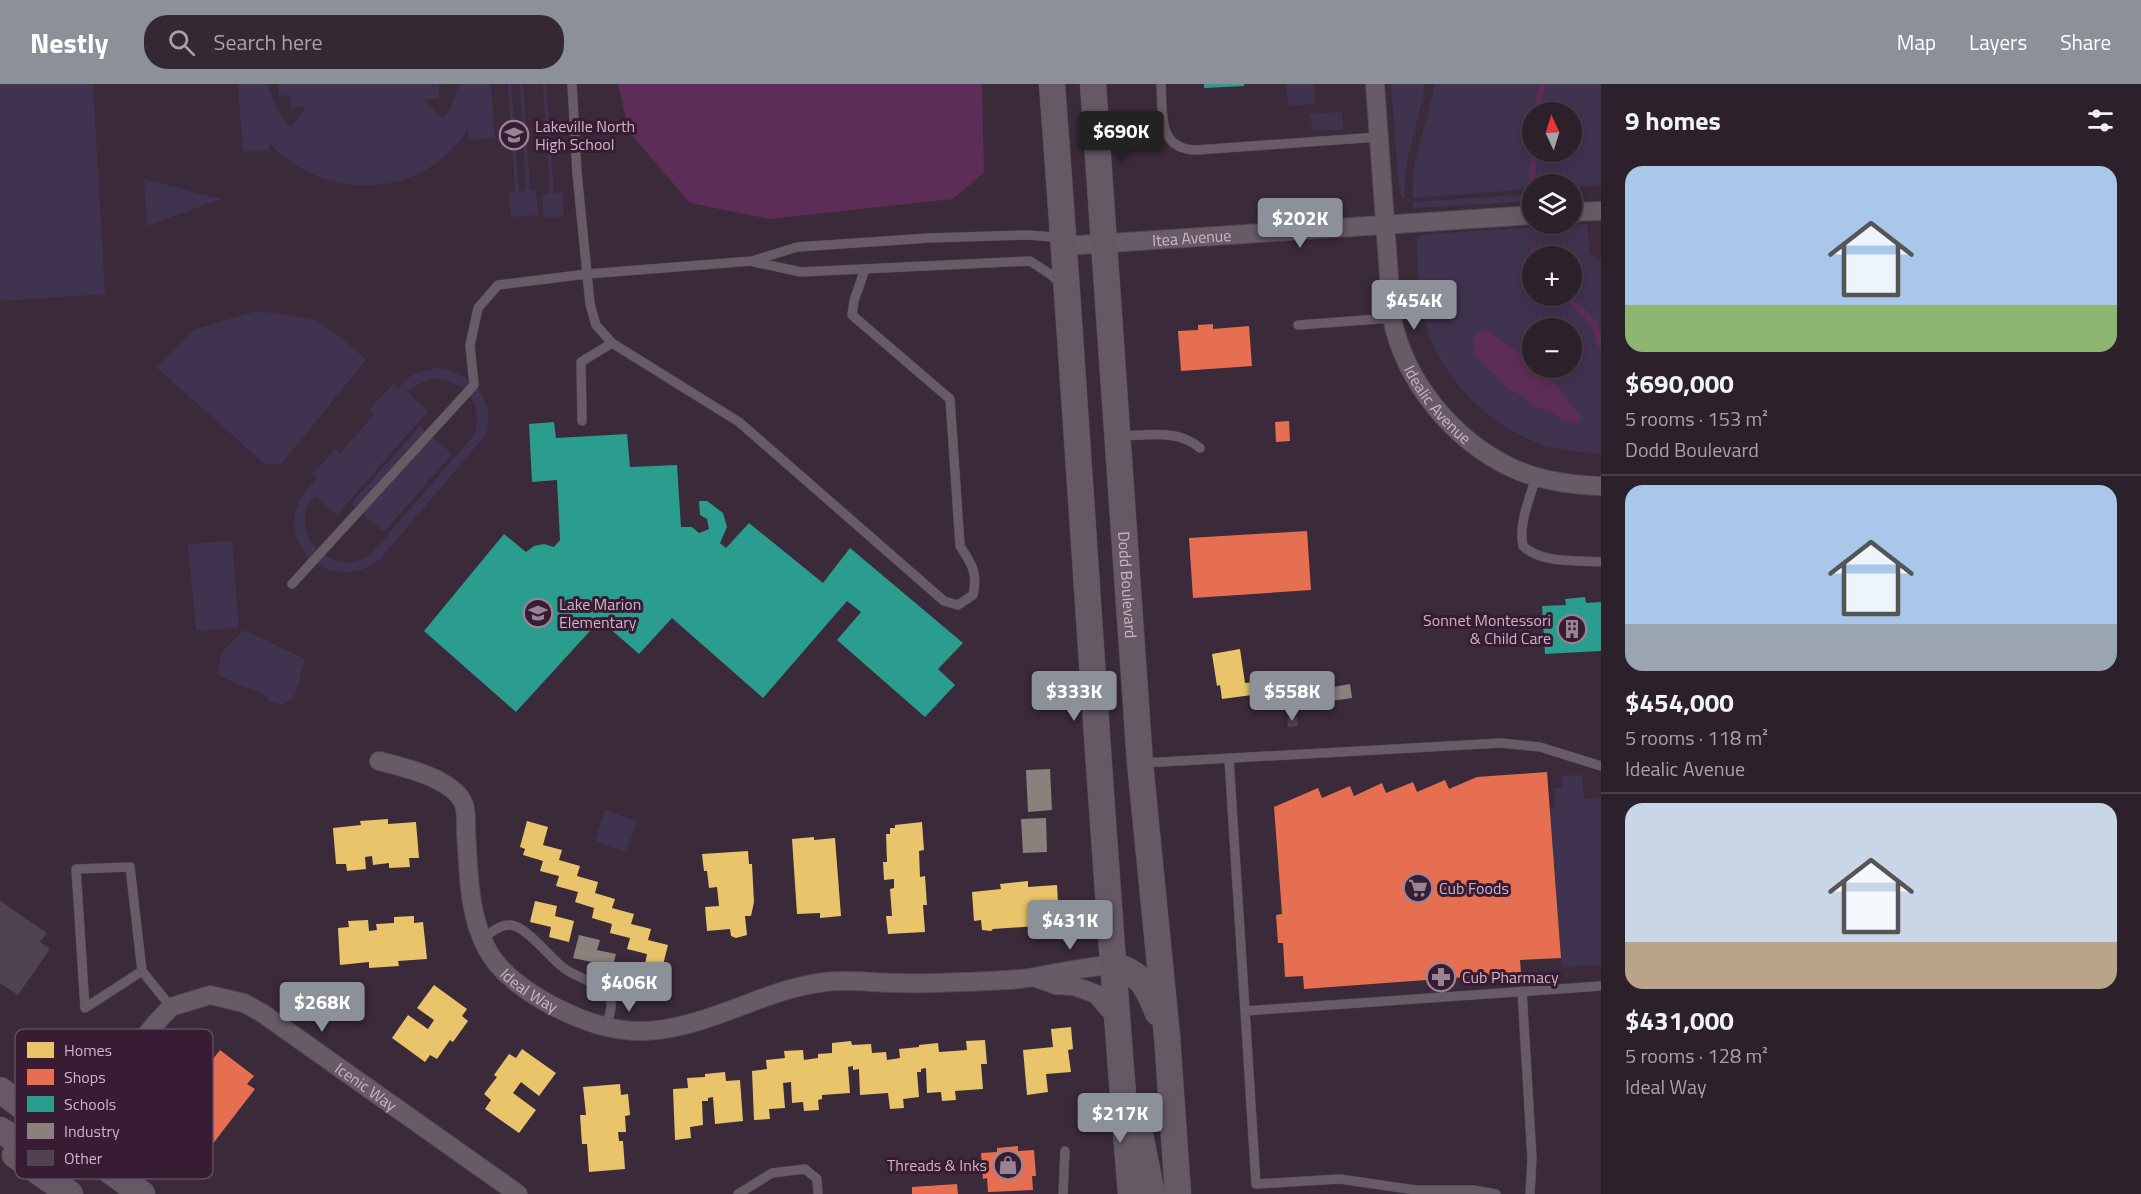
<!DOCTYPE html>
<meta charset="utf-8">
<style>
:root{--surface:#2c202b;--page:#342833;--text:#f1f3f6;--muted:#a6a3a9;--line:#483e47;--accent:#8c9099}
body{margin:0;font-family:"Titillium Web",sans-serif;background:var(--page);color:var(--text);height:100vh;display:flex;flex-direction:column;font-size:22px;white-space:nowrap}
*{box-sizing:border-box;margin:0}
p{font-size:20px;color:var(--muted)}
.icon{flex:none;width:33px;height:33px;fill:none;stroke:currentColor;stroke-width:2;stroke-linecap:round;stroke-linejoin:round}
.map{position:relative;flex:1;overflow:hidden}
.panel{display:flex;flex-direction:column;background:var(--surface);width:540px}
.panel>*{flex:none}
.needle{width:39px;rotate:356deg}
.controls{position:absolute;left:1522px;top:18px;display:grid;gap:12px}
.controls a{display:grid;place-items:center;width:60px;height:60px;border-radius:50%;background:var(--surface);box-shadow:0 3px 15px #0003,0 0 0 2px var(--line);font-size:30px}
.price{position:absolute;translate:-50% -51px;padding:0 14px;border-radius:6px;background:var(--accent);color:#fff;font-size:20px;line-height:39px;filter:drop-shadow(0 2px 3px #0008)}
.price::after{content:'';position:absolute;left:50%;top:36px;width:18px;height:14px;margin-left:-9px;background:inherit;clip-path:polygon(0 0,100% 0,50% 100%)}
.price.active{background:#222;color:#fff}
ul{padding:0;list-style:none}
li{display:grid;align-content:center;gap:12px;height:318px;padding:0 24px}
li+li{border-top:2px solid var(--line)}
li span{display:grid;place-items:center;height:186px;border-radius:18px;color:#555}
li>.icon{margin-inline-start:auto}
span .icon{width:108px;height:108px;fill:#fffc;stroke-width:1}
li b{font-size:26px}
h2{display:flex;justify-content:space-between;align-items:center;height:72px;padding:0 24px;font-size:26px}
header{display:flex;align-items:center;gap:36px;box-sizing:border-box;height:84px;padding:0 30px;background:var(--accent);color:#fff}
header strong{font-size:28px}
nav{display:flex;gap:33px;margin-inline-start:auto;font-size:21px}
.search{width:420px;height:54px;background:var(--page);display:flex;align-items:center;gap:15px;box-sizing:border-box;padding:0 21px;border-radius:24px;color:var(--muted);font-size:22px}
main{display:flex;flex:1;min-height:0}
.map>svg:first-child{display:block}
.green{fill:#403350;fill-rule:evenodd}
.water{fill:#5d2d57}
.homes{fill:#e9c46a}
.shops{fill:#e76f51}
.schools{fill:#2a9d8f}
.industry{fill:#8a817c}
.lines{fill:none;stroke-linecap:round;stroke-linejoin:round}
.stream{stroke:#5d2d57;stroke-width:6}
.building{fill:#50424e}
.lane-casing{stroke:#534651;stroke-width:10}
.street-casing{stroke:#534651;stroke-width:20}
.secondary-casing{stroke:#534651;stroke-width:27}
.lane{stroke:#685b66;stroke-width:9}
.street{stroke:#685b66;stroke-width:18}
.secondary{stroke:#665964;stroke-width:26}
.labels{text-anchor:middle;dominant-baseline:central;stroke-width:6;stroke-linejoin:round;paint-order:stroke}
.poi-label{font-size:16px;fill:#ccb4c8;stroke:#371c33;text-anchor:start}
.street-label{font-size:16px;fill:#ccb4c8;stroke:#371c33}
.key{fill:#371c33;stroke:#644a60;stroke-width:1.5}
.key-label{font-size:16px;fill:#ccb4c8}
</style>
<header>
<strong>Nestly</strong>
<div class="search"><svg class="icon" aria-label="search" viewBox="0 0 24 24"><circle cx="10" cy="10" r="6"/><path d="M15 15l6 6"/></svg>Search here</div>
<nav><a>Map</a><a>Layers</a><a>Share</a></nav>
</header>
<main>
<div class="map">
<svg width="1601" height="1110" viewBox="0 0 1601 1110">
<rect width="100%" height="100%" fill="#3b2a39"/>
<!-- green -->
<g class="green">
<path d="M0,0H93L105,210L0,217Z"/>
<path d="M238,0H267L279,29L291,43L306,23L291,24L290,11L279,12L278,0H451L439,1V14L423,16L443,34L451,24L459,0H491L495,54L469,56L468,46C456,62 442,77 424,87C374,114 308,102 270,59L269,66L243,67Z"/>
<path d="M508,0H511L519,108L526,106L520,0H523L530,106H536L538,131L511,133L509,108L515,107Z"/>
<path d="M543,0H546L554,110L562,109L564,132L544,134L542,111L550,110Z"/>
<path d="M1286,0H1314L1315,20L1289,22Z"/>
<path d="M1391,0H1425C1420,38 1402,75 1405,114H1402L1399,105Z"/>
<path d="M1434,0H1601V101L1572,103V100H1533V105L1413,114C1410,74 1429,39 1434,0ZM1533,28H1572V68H1533Z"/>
<path d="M1342,28L1343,46H1313L1309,30Z"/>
<path d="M144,95L221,115L147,142Z"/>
<path d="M1533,110V117L1414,124L1413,118Z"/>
<path d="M1587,140L1590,170L1601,178V370C1583,368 1565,367 1547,362C1488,345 1434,287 1422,227C1417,203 1418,178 1417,154L1427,150ZM1533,172H1572V212H1533ZM1533,244H1572V284H1533ZM1492,249L1524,272L1536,288L1555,300L1577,327L1574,339L1549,327L1531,322L1522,312L1507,304L1493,288Z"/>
<path d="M256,227L313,235L346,257L366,276L282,379L266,381L156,283L193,246Z"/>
<path d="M436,284C470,286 499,317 485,352L379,476C337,509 279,469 298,420C302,410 310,402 317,394L312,391L335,365L340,369L374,331L369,326L393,300L398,304L413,290ZM434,295C464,295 486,322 474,351L372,469C332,500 282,445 316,412L337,431L428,327L407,308L420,299Z"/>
<path d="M420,342L452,370L384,448L351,420Z"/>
<path d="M232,457L239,544L196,547L188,460Z"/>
<path d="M244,546L305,575L294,614L281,621L270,618L265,611L217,591L222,568Z"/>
<path d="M1582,691L1584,715L1601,714V881L1562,883L1550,725L1555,724L1554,704L1563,703L1561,692Z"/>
<path d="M605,726L637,737L626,768L595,757Z"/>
</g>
<!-- water -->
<g class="water">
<path d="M618,0H982L984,89L953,115L769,135L690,119L629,48Z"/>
<path d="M1482,247L1492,249L1524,272L1536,288L1555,300L1577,327L1581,333L1580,339L1564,336L1549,327L1531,322L1522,312L1507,304L1476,272L1473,258L1474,252Z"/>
</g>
<!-- homes -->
<g class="homes">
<path d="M1240,565L1245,599L1270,596L1274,619L1254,622L1252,611L1222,615L1220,601L1217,602L1212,570Z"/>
<path d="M388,735V740L416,738L419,774H409L410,783L389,784V779L373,781L372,772L365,773L366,785L347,787L346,780H336L333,744L361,741L360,737Z"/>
<path d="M527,737L548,743L543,761L562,766L559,776L580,782L577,792L598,798L595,809L615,815L612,824L634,830L631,840L651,845L648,856L668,861L662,885L645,880L647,870L627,865L630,854L610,849L612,840L592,834L594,824L575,818L578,808L556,802L559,792L540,787L543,777L523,771L525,765L520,763Z"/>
<path d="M922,738L924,766L919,767L920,793L925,792L927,821H923L925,848L888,850L886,832H892L890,805L894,804V795L884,796L883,778H887L886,750H890V744H895V741Z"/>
<path d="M814,753V756L835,754L841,832L820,834V829L797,830L792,755Z"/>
<path d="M748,767L749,780H752L754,818L751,832H745L747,851L736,854L731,852L730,845L707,847L705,823L719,822L717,803L709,804L707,787H704L702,770Z"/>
<path d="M1028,797V803L1057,801L1058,818H1051L1053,841L993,845L991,847L982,846L981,836L974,837L972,808L1001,805L1000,800Z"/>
<path d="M535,817L557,822L555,832L574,837L569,858L549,853L551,843L530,838Z"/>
<path d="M414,832V839L423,838L427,875L398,877L399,882L369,884V878L340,881L338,844L349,843L348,837L368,836L369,847L377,846L376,840L394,839V833Z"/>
<path d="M434,901L467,925L462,932L468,937L453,958L450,956L437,975L430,971L425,978L392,954L408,931L428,945L434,936L417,924Z"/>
<path d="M1071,943L1073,965L1068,966L1071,988L1046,990L1048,1008L1027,1011L1023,966L1053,963L1051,945Z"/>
<path d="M985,956L987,980H981L983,1005L955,1007L956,1016L942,1017L941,1008L927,1009L926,984L921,985V988H917L919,1013L903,1015L904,1024L890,1025L888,1009L860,1011L859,985L853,986V982L848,983L850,1009L822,1011V1015L818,1016L819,1026L804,1027L803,1018L792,1019L791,998L783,999L785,1024L769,1025L770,1035L754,1036L752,987L767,985L766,976L785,974L784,967L803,966L804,976L818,974V970L832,969V959L851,957L852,961L871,960L872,969L886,968L887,976L900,974L899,965L919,963V961L938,959L939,968L967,966L966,957Z"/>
<path d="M522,965L556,989L539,1012L521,998L513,1009L536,1026L519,1049L485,1025L491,1016L484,1010L497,993L494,991L509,970L516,974Z"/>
<path d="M725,988L726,997L740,996L743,1037L715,1040L713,1013L708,1014V1017H702L703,1041L690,1043L691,1054L675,1056L673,1005L688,1004L687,994L705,993V990Z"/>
<path d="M620,1000L621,1011L628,1010L630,1031L625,1032L626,1048H618L619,1057H623L625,1085L589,1088L587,1060H582L580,1031H586L583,1003Z"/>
</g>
<!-- shops -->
<g class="shops">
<path d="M1213,240V245L1249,242L1252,282L1181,287L1178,247L1198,246V241Z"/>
<path d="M1289,337L1290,357L1276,358L1275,338Z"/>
<path d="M1307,447L1311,506L1193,514L1189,454Z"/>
<path d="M1547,688L1561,874L1520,876L1521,889L1304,905L1303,892L1285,893L1283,859H1278L1276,831L1282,830L1274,723L1318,704L1322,714L1350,702L1354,712L1382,699L1386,709L1413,698L1417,708L1445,696L1449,705L1477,693Z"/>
<path d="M220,966L254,992L247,1000L255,1005L208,1066L201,1060L194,1070L160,1044L174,1025L161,1015L193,974L206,984Z"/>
<path d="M1018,1062V1067L1034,1066L1036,1092H1032L1033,1106L988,1108L987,1094L983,1095L981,1069L997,1068V1064Z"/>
<path d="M957,1100L958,1110H912V1103Z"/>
</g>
<!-- schools -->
<g class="schools">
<path d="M1204,0H1244V2L1204,4Z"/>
<path d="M554,338L556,354L627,350L630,383L677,381L681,443H692L699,449L709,445L707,435L700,431L699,417H707L723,429L727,443L720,459L726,464L749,439L823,499L850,464L963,559L938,585L955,601L925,633L837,556L861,528L847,517L763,614L672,534L639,570L600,536L516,628L424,547L504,450L526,468L534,462L544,460L554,463L560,456L557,396L532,398L529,340Z"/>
<path d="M1585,513L1586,519L1601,518V567L1545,570L1542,522L1566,521L1565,515Z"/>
</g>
<!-- industry -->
<g class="industry">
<path d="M1350,600L1352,614L1324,618L1322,605Z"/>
<path d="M1050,685L1052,726L1028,728L1026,686Z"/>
<path d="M1046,734L1047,768L1023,769L1021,735Z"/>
<path d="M579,851L600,856L597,866L616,870L610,893L590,887L592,878L573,874Z"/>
</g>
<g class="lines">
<!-- stream -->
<g class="stream">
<path d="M1537,28L1542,0"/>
<path d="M1532,96L1534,68"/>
<path d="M1533,166L1536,172"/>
<path d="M1566,212L1593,238L1601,261"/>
</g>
</g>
<!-- building -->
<g class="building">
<path d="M1297,633L1298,642L1288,643L1287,634Z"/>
<path d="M0,817L47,849L40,858L50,865L18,911L0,899Z"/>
</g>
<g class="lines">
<!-- lane casing -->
<g class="lane-casing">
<g id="lane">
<path d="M572,0L577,89L590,220L596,241L612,259L739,338L944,517L958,521L973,511C978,489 972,480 960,462L950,315L852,231L854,217L865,185"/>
<path d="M1161,0C1163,30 1157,66 1197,66L1378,53"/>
<path d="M754,178L801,188L1030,177L1050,190L1061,200"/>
<path d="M1298,241L1392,234"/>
<path d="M582,337L581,278L612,259"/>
<path d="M1119,352C1146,352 1177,344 1200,364"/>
<path d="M1536,393C1530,414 1518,440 1523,462C1542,480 1576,476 1601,478"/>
<path d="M292,500L474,301L470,261L478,224L498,201L587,190L752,177L797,163L929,154L1028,151L1053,153L1060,159"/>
<path d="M1229,674L1256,1100L1340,1095L1415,1106H1473L1496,1110"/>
<path d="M1143,679L1501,659L1540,663L1601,682"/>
<path d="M482,855C492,848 502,838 515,842C530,847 550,874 565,885C575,892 604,902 609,911C614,920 609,933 606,943"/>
<path d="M142,887L85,924L76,785L130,783L142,887L171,923"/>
<path d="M1522,907L1532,1074L1530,1110"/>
<path d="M1245,927L1601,902"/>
<path d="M738,1110L772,1089L805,1085L817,1095L818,1110"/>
<path d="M1063,1110L1065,1067"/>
</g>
</g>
<!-- street casing -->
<g class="street-casing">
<g id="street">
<path id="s1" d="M1375,0L1392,234C1405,298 1453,356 1512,384C1540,397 1570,401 1601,402"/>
<path d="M1572,128L1601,127"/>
<path id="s2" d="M1064,162L1533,131"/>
<path id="s3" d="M379,677C403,683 451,694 463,718C467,725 466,741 466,749C469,788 468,830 487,865C500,890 527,908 551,921C629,962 670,949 747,920C773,910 798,901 826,898C851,895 874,899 899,899C920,900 941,899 962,898C986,897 1012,897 1035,893C1061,888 1085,883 1112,881"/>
<path d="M1034,893L1056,901L1074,902L1096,910L1115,932"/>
<path id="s4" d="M127,975L155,940L171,923L210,911L244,919L262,929L518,1110"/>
</g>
</g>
<!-- secondary casing -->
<g class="secondary-casing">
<g id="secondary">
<path d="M1052,0C1080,370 1100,740 1131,1110"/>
<path id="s5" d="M1093,0L1140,679L1167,952L1178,1110"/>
<path d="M1112,881C1141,888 1147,902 1158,929"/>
<path d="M0,1006L142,1110"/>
<path d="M21,1019C28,1022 35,1026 43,1026C64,1026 106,990 124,977"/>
<path d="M0,1046L45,1073L57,1072L67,1068L89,1048L127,975"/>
<path d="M1140,1050L1152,1110"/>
<path d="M15,1071L70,1110"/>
</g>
</g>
<!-- lane -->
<use href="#lane" class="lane"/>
<!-- street -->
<use href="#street" class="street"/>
<!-- secondary -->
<use href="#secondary" class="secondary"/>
</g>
<!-- icons -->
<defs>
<g id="school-ring" transform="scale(1.5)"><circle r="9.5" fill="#371c33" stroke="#998496" stroke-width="1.5"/><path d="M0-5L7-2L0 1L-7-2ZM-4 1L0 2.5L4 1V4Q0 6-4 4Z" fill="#998496"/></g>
<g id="building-ring" transform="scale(1.5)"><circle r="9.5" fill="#371c33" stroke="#998496" stroke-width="1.5"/><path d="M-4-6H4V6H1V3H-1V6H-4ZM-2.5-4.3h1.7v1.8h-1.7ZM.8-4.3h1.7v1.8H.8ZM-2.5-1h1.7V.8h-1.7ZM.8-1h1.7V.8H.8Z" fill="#998496"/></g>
<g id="supermarket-ring" transform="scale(1.5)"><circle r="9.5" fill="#371c33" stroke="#998496" stroke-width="1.5"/><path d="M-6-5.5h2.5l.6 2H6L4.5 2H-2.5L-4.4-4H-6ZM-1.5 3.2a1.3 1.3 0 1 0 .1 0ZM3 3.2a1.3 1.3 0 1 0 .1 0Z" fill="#998496"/></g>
<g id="pharmacy-ring" transform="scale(1.5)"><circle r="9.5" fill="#371c33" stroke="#998496" stroke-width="1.5"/><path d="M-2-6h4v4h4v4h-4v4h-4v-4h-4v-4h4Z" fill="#998496"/></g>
<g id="shop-ring" transform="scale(1.5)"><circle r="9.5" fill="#371c33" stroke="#998496" stroke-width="1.5"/><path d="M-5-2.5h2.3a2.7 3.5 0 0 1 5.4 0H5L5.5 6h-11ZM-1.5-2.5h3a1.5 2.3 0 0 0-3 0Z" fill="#998496"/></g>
</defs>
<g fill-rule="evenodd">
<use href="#school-ring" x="514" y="51"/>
<use href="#school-ring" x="538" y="529"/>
<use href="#building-ring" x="1572" y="545"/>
<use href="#supermarket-ring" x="1418" y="804"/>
<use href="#pharmacy-ring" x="1441" y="893"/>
<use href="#shop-ring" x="1008" y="1081"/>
</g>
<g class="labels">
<!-- poi labels -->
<g class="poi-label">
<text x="535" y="42">Lakeville North<tspan x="535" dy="18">High School</tspan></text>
<text x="559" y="520">Lake Marion<tspan x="559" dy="18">Elementary</tspan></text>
<text x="1551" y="536" text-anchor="end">Sonnet Montessori<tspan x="1551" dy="18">&amp; Child Care</tspan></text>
<text x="1439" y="804">Cub Foods</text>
<text x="1462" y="893">Cub Pharmacy</text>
<text x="987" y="1081" text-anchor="end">Threads &amp; Inks</text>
</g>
<!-- street labels -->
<g class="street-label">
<text stroke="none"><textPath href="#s2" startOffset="128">Itea Avenue</textPath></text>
<text stroke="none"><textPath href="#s1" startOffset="334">Idealic Avenue</textPath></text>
<text stroke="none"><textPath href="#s5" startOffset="502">Dodd Boulevard</textPath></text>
<text stroke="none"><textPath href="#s3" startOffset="306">Ideal Way</textPath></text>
<text stroke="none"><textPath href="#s4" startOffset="292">Icenic Way</textPath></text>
</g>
</g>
<!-- legend -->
<rect x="15" y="945" width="198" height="150" rx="9" class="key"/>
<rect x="27" y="958" width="27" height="16" fill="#e9c46a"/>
<rect x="27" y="985" width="27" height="16" fill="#e76f51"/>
<rect x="27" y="1012" width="27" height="16" fill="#2a9d8f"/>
<rect x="27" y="1039" width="27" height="16" fill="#8a817c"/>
<rect x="27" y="1066" width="27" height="16" fill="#50424e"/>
<g class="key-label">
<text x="64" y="972">Homes</text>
<text x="64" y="999">Shops</text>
<text x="64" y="1026">Schools</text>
<text x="64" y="1053">Industry</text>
<text x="64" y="1080">Other</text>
</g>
</svg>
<div class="controls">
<a><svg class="needle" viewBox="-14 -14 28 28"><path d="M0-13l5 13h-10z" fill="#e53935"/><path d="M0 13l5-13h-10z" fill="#a6a3a9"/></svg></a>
<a><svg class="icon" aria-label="layers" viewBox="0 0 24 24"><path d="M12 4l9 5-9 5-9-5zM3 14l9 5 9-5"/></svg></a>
<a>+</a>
<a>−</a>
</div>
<b class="price active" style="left:1121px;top:78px">$690K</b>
<b class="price" style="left:1300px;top:165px">$202K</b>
<b class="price" style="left:1414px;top:247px">$454K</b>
<b class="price" style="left:1074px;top:638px">$333K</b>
<b class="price" style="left:1292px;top:638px">$558K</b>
<b class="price" style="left:1070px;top:867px">$431K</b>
<b class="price" style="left:629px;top:929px">$406K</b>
<b class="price" style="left:322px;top:949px">$268K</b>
<b class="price" style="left:1120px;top:1060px">$217K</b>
</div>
<section class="panel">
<h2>9 homes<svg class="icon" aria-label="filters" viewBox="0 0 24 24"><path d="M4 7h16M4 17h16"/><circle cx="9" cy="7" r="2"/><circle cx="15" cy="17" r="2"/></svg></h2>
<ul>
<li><span style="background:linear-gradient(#a9c7e8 75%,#8fb573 0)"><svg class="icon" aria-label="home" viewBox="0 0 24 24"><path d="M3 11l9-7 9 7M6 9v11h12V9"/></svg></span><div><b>$690,000</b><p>5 rooms · 153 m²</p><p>Dodd Boulevard</p></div></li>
<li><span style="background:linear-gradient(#a9c7e8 75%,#9aa5b1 0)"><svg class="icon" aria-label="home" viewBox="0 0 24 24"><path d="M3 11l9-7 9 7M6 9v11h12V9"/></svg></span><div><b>$454,000</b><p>5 rooms · 118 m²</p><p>Idealic Avenue</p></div></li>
<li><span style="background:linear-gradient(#c9d6e8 75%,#b9a48a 0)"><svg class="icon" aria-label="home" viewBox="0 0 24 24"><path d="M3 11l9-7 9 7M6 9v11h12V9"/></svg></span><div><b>$431,000</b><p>5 rooms · 128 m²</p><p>Ideal Way</p></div></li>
</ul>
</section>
</main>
